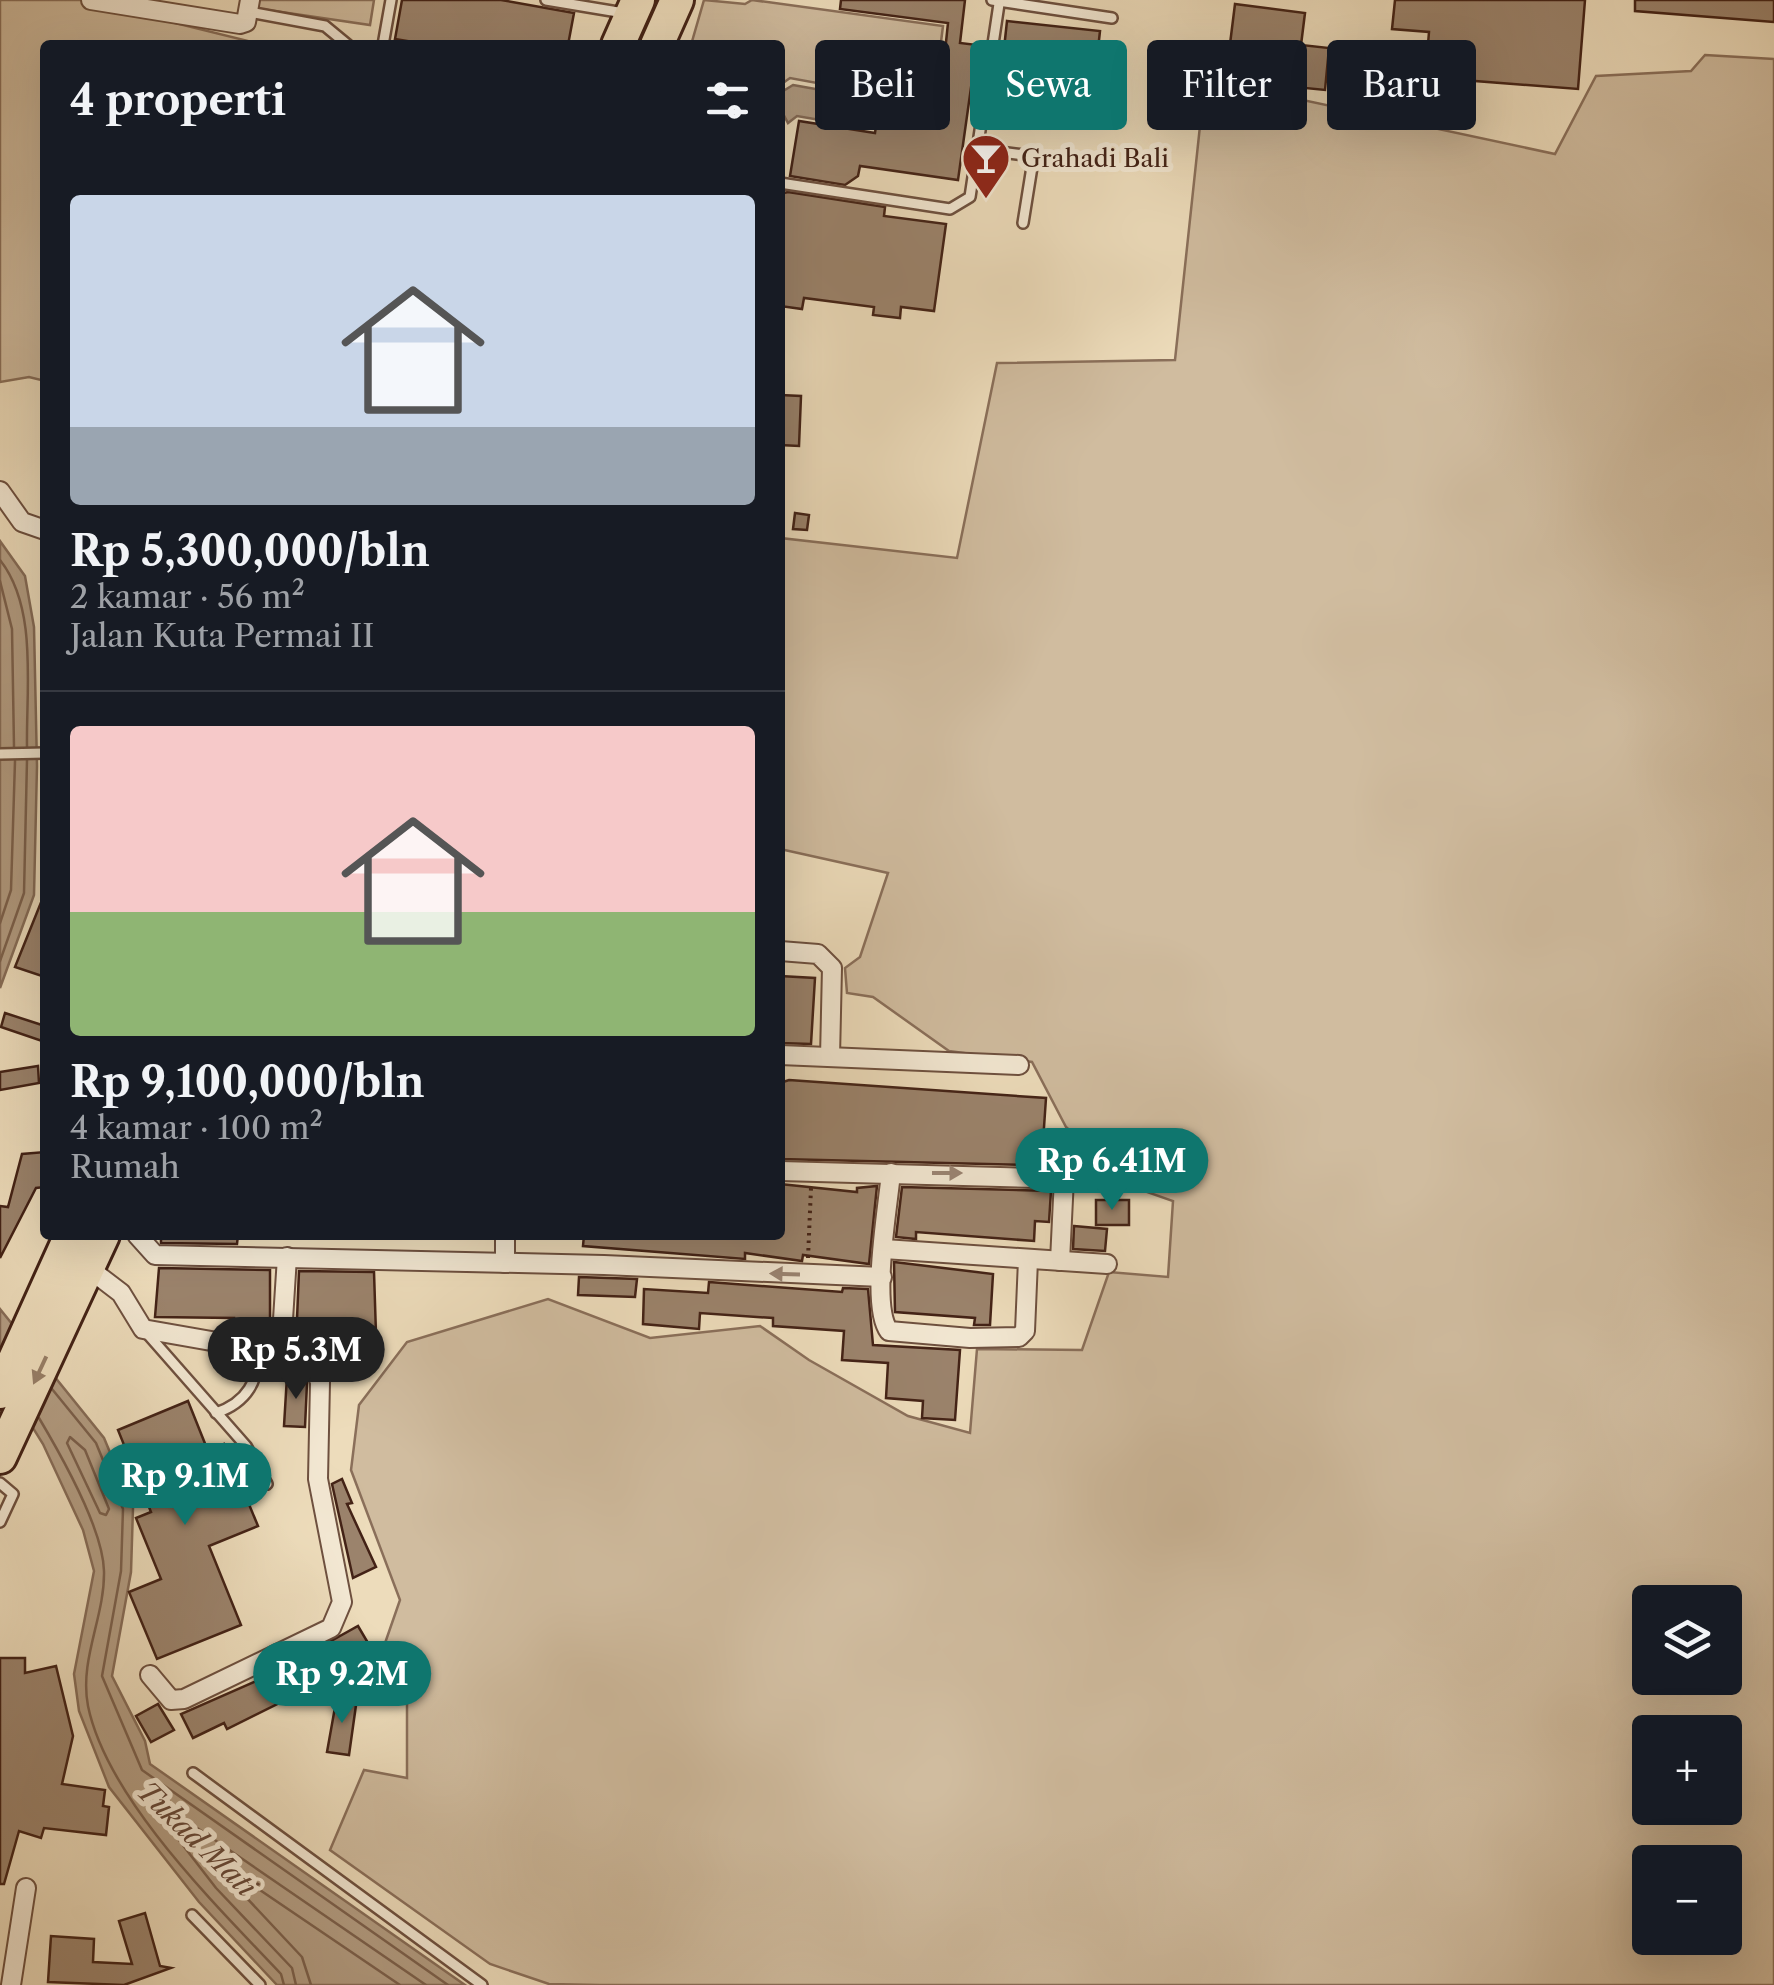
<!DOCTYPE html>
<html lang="id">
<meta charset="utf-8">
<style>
:root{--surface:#171b24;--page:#242831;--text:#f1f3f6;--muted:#9ea1a6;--line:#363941;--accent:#0f766e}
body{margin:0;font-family:"Libre Caslon Text",serif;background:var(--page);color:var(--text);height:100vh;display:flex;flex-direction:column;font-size:38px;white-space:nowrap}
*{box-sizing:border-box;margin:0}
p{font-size:32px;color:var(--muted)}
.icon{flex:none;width:55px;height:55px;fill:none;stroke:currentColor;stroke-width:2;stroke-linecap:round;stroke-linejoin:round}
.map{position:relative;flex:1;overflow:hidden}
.side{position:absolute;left:40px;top:40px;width:745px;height:1200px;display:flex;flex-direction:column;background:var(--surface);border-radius:10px;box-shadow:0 10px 40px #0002}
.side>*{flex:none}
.hud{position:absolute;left:815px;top:40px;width:808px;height:90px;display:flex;gap:20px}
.fabs{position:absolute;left:1632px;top:1585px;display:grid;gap:20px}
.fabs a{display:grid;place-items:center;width:110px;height:110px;border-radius:10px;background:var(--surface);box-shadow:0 10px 40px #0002;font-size:50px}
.price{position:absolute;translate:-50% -85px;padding:0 22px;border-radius:35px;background:var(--accent);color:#fff;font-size:32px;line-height:65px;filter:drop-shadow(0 2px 5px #0008)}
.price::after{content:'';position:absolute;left:50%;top:60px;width:30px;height:22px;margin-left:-15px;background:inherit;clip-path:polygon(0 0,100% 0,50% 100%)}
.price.current{background:#222;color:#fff}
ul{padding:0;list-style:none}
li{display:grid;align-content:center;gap:20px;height:530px;padding:0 30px}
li+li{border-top:2px solid var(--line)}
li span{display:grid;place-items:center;height:310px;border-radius:10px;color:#555}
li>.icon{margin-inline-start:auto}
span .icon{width:180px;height:180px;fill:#fffc;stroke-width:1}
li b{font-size:42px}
h2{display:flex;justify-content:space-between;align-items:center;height:120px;padding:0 30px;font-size:42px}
.pill{padding:0 35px;border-radius:10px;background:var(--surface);box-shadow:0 10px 40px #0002;font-size:35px;line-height:90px}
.pill.current{background:var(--accent);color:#fff}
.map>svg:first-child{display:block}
.green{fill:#d0bc9f;stroke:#8a6f5a;stroke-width:2.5;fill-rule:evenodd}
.water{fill:#b39d83;stroke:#866c57;stroke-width:2.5}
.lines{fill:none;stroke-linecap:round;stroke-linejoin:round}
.shore{stroke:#7b604c;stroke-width:2.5}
.building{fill:#9b836c;stroke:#432216;stroke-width:2.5}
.lane-casing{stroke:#6e503f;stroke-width:14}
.street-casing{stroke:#6e503f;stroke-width:22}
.highway-casing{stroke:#432216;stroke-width:38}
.path{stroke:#432216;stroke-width:4;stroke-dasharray:2.5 5;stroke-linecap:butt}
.lane{stroke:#f3e8d3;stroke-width:9}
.street{stroke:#f3e8d3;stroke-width:18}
.highway{stroke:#eddcbb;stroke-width:32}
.oneway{fill:#9b8574}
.oneway2{fill:#987f68}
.labels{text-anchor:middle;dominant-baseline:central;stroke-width:10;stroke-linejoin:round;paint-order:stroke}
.poi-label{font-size:25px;fill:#432216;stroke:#f3e8d3;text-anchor:start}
.water-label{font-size:28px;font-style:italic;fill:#654737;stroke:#f3e8d3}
</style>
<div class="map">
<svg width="1774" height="1985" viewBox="0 0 1774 1985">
<rect width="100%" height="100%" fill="#eddcbb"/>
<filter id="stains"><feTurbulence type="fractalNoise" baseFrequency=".002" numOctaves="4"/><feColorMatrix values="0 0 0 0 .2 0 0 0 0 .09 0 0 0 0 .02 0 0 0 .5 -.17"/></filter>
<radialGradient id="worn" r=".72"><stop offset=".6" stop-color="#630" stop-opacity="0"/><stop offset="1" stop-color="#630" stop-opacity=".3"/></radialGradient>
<!-- green -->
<g class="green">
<path d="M0,0H82L264,45H45V381L29,377L0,382Z"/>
<path d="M256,0H374L370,25L254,8Z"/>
<path d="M704,0L745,4L752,0L943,26L931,121L849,111L850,89L790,78L780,85V45H691Z"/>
<path d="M1705,55L1774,59V1985H600L549,1984L490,1964L330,1850L364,1770L407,1778V1676L375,1672L400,1600L351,1470L359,1405L407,1342L548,1299L650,1338L760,1326L809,1360L908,1416L970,1433L977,1349L1082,1350L1109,1272L1168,1277L1173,1201L1127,1185L1066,1127L1032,1062L949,1051L873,997L847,993L845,968L860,957L888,873L780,849V538L957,558L997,363L1175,360L1205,79L1555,154L1596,76L1691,71ZM1650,1602H1725V1678H1650ZM1650,1732H1725V1808H1650ZM1650,1862H1725V1938H1650Z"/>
</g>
<!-- water -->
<g class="water">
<path d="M793,85L838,93L832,122L797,116L788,123L780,108V93Z"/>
<path d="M0,541L25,576L34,627L37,766L34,895L0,988Z"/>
<path d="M0,1309L104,1438L133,1508L131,1572L112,1676L145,1741L150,1764L465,1985H277L199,1902L109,1787L79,1711L74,1674L94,1571L83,1530L43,1444L0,1375Z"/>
</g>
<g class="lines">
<!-- shore -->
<g class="shore">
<path d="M0,560C38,608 26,688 27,747"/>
<path d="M0,581L12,629L14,747"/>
<path d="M0,923L11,890L15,761"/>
<path d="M0,961L24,893L27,760"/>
<path d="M52,1389L96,1443L123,1509L121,1571L102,1676L142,1770L448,1985"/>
<path d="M39,1418C61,1455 103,1528 104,1571C105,1617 79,1659 88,1706C107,1799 217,1906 281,1974L284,1985"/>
<path d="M70,1437L85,1450L109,1509L106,1515L100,1513L67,1443Z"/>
<path d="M296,1985L292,1968L216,1888L151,1804L152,1797L426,1985"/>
<path d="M311,1985L302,1957L228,1878L226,1867L400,1985"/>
</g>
</g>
<!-- building -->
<g class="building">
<path d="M402,0H501L574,13L568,45H431L395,39Z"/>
<path d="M841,0H965L960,43L977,45L958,180L860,166L858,176L845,185L790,176L799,121L875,133L877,119L937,128L948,23L840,9Z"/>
<path d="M1395,0H1585L1578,89L1437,78L1438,69L1426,68L1429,32L1392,29Z"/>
<path d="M1635,0H1774V22L1635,11Z"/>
<path d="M1235,4L1305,13L1301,45L1329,48L1325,90L1265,84L1269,49L1230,44Z"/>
<path d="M1007,21L1100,31L1091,113L1008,104L1009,96L999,95Z"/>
<path d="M788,192L885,207L884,216L946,224L934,311L901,307L900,318L873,315L874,307L804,298L802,309L780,306V194Z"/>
<path d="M780,395L801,396L799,446L780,445Z"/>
<path d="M795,513L809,515L807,530L793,529Z"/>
<path d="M42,900H45V977L15,967Z"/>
<path d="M780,976L815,978L811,1044L780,1043Z"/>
<path d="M5,1013L45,1026V1042L1,1027Z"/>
<path d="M38,1066L39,1083L0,1090V1072Z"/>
<path d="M789,1080L1046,1098L1043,1142L1066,1143L1065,1166L780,1159V1083Z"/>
<path d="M45,1152V1187L36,1188L0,1258V1206L8,1207L22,1154Z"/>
<path d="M780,1184L857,1192V1188L877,1186L869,1264L803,1255L802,1261L745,1253V1259L583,1246L584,1235H780Z"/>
<path d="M902,1187L1051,1191L1049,1222L1035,1221L1034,1241L916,1232V1239L896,1237Z"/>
<rect x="1096" y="1200" width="33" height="25"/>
<path d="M1074,1226L1107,1229L1105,1251L1073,1249Z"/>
<path d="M161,1235H238L237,1244L161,1243Z"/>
<path d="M894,1262L993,1274L990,1325H974L975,1318L895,1312Z"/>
<path d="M159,1268L270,1270V1339L233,1332L234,1318L155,1317Z"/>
<path d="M299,1271L374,1272L376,1334L333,1335L332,1346L296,1343Z"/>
<path d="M579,1277L637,1279L635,1297L578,1295Z"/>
<path d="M709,1282L842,1292L843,1288L868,1289L873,1345L960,1350L955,1420L922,1418L923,1401L886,1398L888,1363L842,1360L844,1331L773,1326V1318L700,1313L699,1329L643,1324L644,1289L708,1293Z"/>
<path d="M287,1376L303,1377L307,1383L305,1427L284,1426Z"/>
<path d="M188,1401L208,1451L224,1444L258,1526L209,1546L241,1625L157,1659L129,1592L161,1579L136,1518L151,1512L118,1430Z"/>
<path d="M342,1479L352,1503L347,1504L376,1567L353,1578L332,1484Z"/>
<path d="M358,1626L371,1648L347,1662L350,1668L227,1729L224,1723L193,1738L181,1714L272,1674Z"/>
<path d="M0,1658H25V1673L56,1666L73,1736L62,1784L105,1790L103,1806L109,1807L106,1835L44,1828L41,1838L19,1831L4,1884H0Z"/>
<path d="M337,1696L357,1698L349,1755L327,1752Z"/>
<path d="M158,1704L174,1730L151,1742L136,1716Z"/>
<path d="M145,1913L160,1966L171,1968L124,1985L48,1982L51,1936L94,1939L93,1962L132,1964L119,1921Z"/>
</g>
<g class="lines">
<!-- lane casing -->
<g class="lane-casing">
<g id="lane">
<path d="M546,0L624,13"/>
<path d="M992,0L1112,18"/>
<path d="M249,12L325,26L348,45"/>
<path d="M383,45L391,0"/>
<path d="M977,149L1024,155L1032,167L1023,223"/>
<path d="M780,183L950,209L970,197L999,4"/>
<path d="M0,754L45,753"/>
<path d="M145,1331L246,1446L267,1484"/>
<path d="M216,1413C245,1403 263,1380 253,1349"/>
<path d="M0,1483L13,1494L0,1522"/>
<path d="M193,1773L482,1985"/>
<path d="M192,1915L260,1985"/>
</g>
</g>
<!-- street casing -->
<g class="street-casing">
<g id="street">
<path d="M91,0L240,24L246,22L250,0"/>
<path d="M0,491L22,522L45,530"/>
<path d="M780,951L818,954L832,968L830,1057"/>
<path d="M780,1055L1019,1065"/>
<path d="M780,1171L1111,1180"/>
<path d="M891,1173C888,1206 870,1306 889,1331L970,1338L1019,1337L1025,1331L1028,1260"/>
<path d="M137,1235L155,1255L604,1265L882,1277"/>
<path d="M884,1249L1107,1264"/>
<path d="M1060,1261L1064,1178"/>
<path d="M505,1263V1235"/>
<path d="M87,1267L121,1293L143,1329L297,1356L316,1372L320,1382L318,1479L342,1602L331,1628L184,1699L171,1700L150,1675"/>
<path d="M282,1335L287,1257"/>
<path d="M11,1985L26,1888"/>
</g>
</g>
<!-- highway casing -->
<g class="highway-casing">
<g id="highway">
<path d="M618,45L638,0"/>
<path d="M657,45L677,0"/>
<path d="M0,1392L71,1235"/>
<path d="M0,1457L103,1235"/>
</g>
</g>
<!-- path -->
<path class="path" d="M808,1258L811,1188"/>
<!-- lane -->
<use href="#lane" class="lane"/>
<!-- street -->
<use href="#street" class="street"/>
<!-- highway -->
<use href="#highway" class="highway"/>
</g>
<!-- one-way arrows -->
<defs><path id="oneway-solid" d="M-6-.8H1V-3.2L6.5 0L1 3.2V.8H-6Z" transform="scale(2.5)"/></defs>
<g class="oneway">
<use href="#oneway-solid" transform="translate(947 1173)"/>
<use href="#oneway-solid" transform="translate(785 1274) rotate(-178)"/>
</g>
<use class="oneway2" href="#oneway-solid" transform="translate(40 1370) rotate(115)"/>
<!-- icons -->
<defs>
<g id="bar-pin" transform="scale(2.5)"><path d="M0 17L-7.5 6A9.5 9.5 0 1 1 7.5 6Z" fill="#8f2418" stroke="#f3e8d3"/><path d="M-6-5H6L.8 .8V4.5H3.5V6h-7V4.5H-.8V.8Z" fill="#fff"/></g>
</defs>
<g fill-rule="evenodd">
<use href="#bar-pin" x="986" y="158"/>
</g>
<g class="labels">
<!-- poi labels -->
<g class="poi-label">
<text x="1021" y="158">Grahadi Bali</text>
</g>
<!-- water labels -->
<g class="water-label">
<text transform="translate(197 1839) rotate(44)">Tukad Mati</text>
</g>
</g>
<rect width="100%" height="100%" filter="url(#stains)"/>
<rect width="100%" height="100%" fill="url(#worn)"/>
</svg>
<div class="fabs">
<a><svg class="icon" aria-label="layers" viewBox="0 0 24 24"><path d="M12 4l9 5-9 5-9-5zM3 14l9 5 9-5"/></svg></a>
<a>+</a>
<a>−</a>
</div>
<b class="price" style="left:1112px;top:1213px">Rp 6.41M</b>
<b class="price current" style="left:296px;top:1402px">Rp 5.3M</b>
<b class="price" style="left:185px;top:1528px">Rp 9.1M</b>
<b class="price" style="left:342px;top:1726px">Rp 9.2M</b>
<div class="hud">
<a class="pill">Beli</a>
<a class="pill current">Sewa</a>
<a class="pill">Filter</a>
<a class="pill">Baru</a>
</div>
<section class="side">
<h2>4 properti<svg class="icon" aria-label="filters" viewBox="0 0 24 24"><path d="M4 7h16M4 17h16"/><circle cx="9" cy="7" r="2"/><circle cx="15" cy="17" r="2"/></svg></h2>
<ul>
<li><span style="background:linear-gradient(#c9d6e8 75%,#9aa5b1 0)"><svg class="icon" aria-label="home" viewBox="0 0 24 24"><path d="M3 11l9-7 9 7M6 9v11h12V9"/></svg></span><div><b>Rp 5,300,000/bln</b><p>2 kamar · 56 m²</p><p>Jalan Kuta Permai II</p></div></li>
<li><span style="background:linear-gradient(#f6c9c9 60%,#8fb573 0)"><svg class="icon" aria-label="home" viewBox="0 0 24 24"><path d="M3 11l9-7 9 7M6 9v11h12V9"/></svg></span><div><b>Rp 9,100,000/bln</b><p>4 kamar · 100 m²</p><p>Rumah</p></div></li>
</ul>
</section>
</div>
